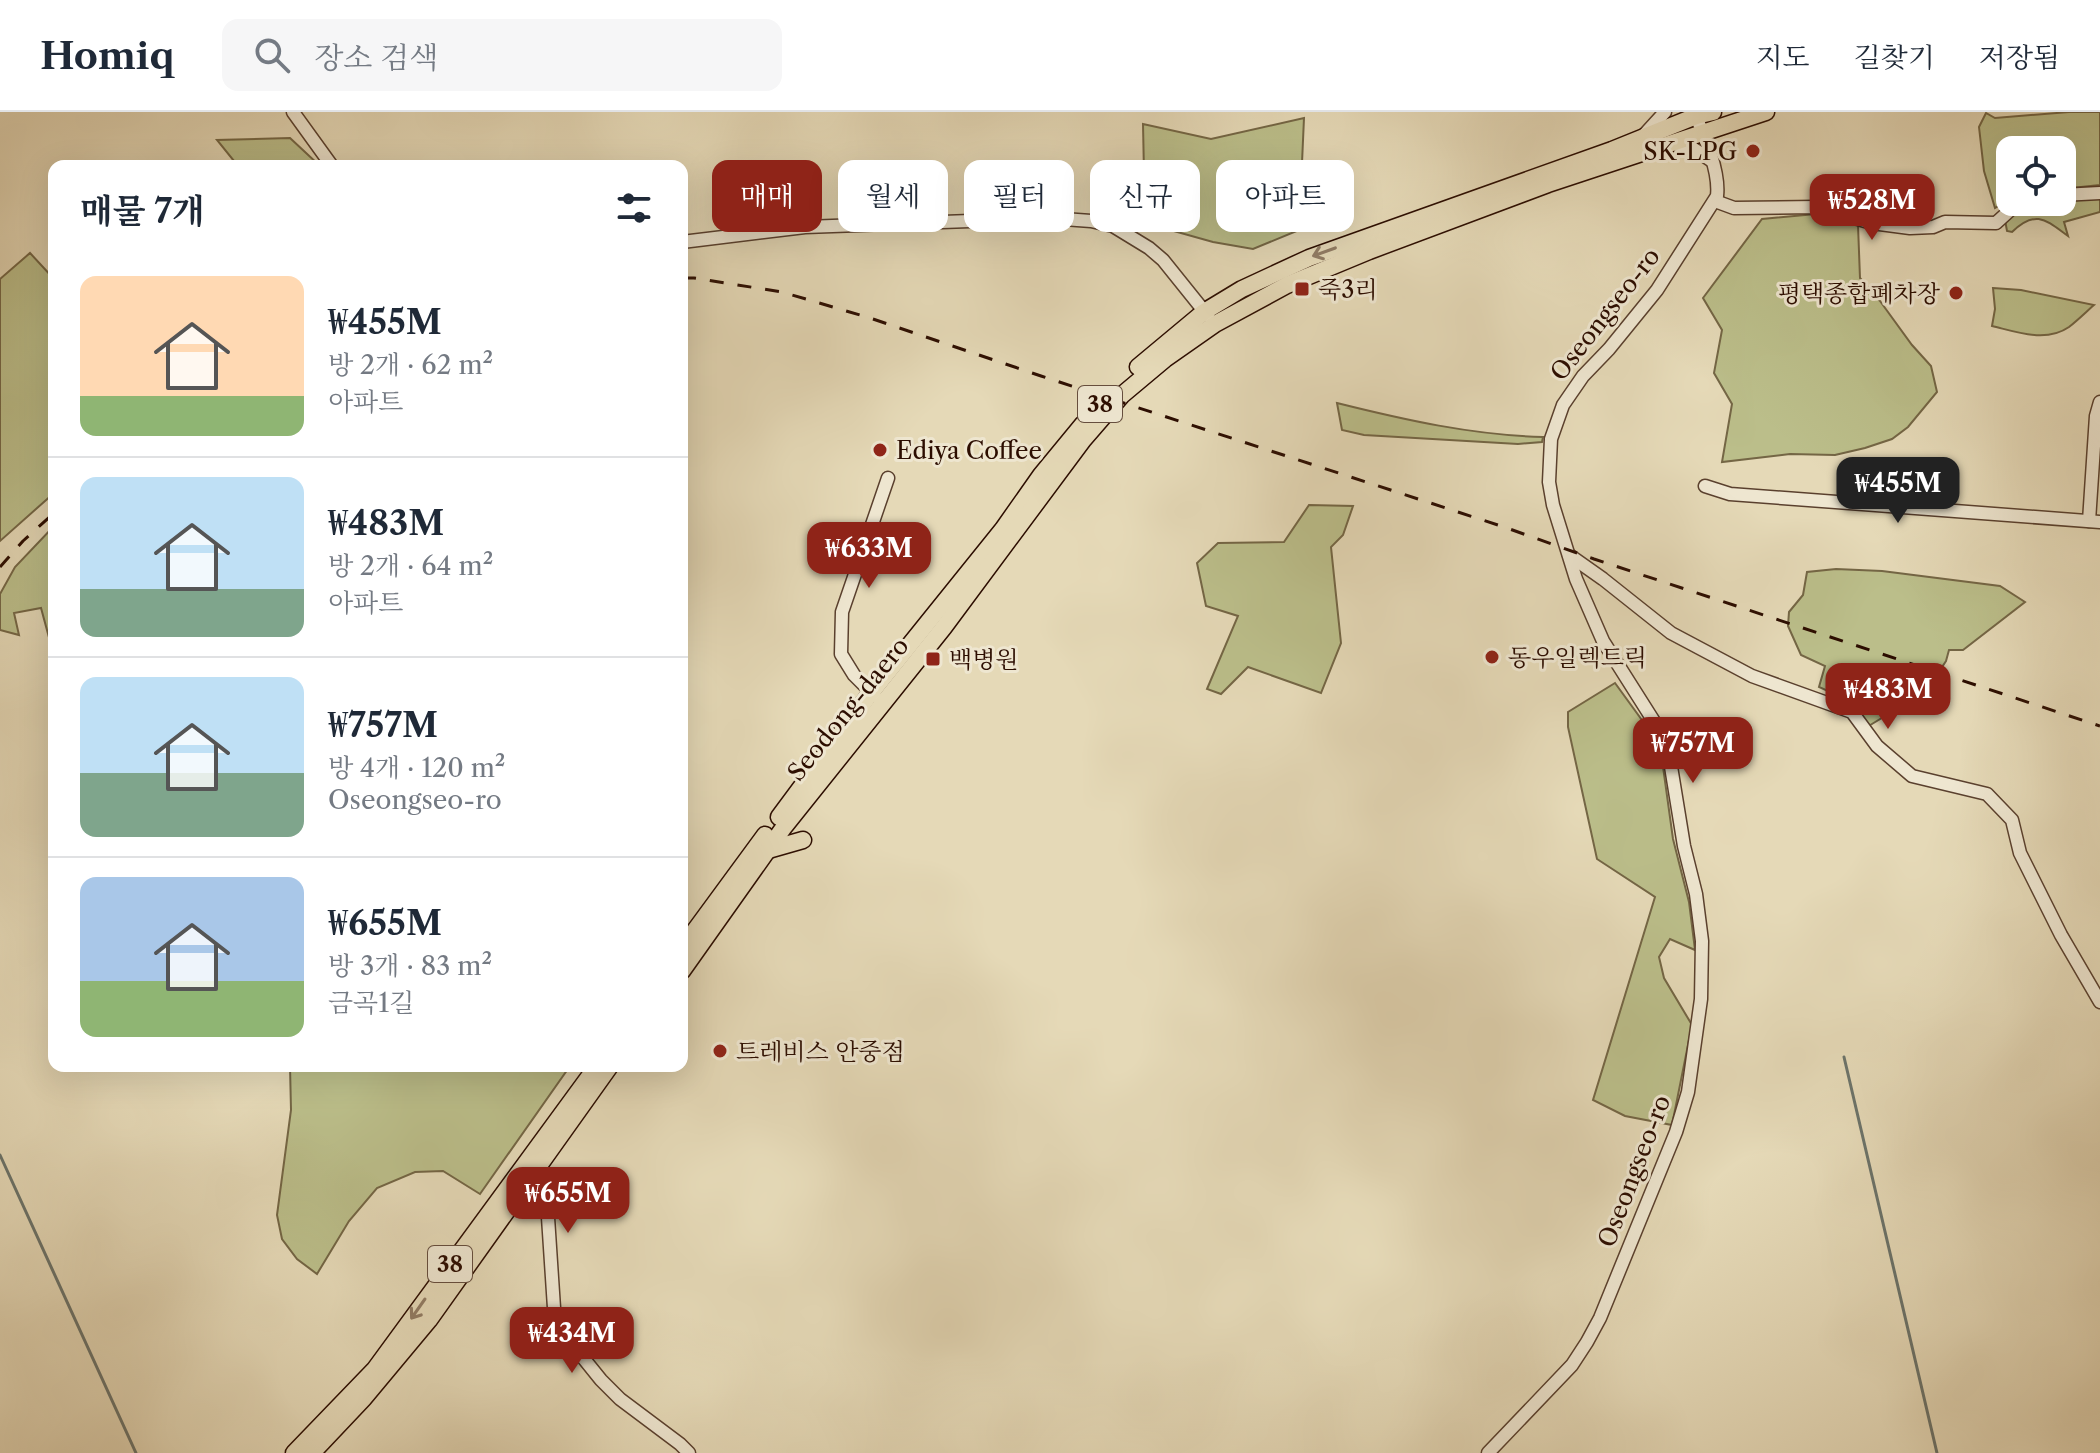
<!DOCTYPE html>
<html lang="ko">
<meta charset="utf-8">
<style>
:root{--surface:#fff;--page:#f6f6f7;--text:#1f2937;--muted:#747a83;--line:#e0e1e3;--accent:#8f2418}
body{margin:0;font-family:"Libre Caslon Text","Noto Serif KR",serif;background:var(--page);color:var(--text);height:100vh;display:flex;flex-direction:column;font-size:30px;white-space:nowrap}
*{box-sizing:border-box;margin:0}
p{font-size:26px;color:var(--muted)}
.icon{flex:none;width:44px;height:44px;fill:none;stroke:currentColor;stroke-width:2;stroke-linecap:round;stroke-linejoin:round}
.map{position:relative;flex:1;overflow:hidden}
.side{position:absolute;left:48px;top:48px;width:640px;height:912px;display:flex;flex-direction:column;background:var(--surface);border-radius:16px;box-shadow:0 8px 32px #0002}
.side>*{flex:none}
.top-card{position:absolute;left:712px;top:48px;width:760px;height:72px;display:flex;gap:16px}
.controls{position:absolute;left:1996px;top:24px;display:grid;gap:16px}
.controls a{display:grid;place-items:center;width:80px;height:80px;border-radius:16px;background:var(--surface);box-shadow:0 8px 32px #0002;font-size:40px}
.price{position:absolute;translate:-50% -68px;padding:0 18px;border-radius:16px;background:var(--accent);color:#fff;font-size:26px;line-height:52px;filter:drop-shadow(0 2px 4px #0008)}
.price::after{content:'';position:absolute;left:50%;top:48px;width:24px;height:18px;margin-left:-12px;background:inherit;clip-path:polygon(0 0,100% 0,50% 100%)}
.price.selected{background:#222;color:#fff}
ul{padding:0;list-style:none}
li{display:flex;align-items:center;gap:24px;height:200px;padding:0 32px}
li+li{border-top:2px solid var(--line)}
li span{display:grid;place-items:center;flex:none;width:224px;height:160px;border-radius:16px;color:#555}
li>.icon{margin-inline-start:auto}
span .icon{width:96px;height:96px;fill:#fffc;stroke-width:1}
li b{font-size:34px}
h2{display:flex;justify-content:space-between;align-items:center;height:96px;padding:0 32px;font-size:34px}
.pill{padding:0 28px;border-radius:16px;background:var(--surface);box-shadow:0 8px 32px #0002;font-size:28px;line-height:72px}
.pill.selected{background:var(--accent);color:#fff}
header{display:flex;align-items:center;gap:48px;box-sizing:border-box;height:112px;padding:0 40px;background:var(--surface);border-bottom:2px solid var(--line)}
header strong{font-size:38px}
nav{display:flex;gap:44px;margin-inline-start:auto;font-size:28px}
.search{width:560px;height:72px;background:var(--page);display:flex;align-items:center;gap:20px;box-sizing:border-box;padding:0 28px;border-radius:16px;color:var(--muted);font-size:30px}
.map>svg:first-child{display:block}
.green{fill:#bbbe8a;stroke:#746645;stroke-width:2}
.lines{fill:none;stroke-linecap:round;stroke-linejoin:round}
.stream{stroke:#6c746b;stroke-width:3}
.minor-casing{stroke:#5a402e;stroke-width:15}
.major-casing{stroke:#2c0d00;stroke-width:19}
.minor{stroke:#eee6d0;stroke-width:12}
.major{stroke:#e5d9b7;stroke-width:16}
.rail{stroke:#2c0d00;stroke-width:3;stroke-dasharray:14 14;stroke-linecap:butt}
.oneway{stroke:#927d65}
.poi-dot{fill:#8f2418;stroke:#eee6d0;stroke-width:3}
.labels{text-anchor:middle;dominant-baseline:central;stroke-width:6;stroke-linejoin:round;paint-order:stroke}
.shield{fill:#eee6d0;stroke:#664e3e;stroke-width:2}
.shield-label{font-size:22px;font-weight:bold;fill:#2c0d00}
.poi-label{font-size:24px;fill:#2c0d00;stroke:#eee6d0;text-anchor:start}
.street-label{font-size:24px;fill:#2c0d00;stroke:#eee6d0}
</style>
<header>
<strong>Homiq</strong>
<div class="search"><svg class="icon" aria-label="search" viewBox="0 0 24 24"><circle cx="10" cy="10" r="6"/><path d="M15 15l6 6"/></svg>장소 검색</div>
<nav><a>지도</a><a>길찾기</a><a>저장됨</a></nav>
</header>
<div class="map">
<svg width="2100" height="1341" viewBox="0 0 2100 1341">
<rect width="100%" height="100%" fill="#e5d9b7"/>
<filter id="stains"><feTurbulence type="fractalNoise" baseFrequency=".0025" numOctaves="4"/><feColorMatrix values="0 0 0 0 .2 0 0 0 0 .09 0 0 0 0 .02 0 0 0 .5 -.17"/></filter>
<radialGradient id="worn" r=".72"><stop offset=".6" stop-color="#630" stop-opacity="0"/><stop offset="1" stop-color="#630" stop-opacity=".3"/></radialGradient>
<!-- green -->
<g class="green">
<path d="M2069,0H2100V73L2062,77V38H2010V87L1995,96L1984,59L1979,15L1986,1L1995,6Z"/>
<path d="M1304,6L1299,118L1253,137L1213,130L1145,111L1143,12L1211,27Z"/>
<path d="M290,26L320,54H238L217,28Z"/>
<path d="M2100,83V100L2064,110L2068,124C2046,108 2036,97 2012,120L2007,119L2005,108L2023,92L2028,90H2062V86Z"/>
<path d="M1816,102L1858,113L1860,166L1880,189L1912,233L1931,254L1937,280L1908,315L1892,327L1865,336L1835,343L1790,342L1722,350L1732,292L1714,261L1722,218L1703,186L1762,107Z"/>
<path d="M30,141L54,167V381L0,429V167Z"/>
<path d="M1993,176L2021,178L2094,193C2086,200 2078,208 2069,215C2046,231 2017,220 1992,214L1995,197Z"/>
<path d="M1337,291C1405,308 1472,323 1543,325L1542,330L1518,332L1364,323L1342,318Z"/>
<path d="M1309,393L1353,394L1343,423L1331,435L1341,531L1321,581L1248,555L1221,582L1207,577L1238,504L1206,494L1197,451L1218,431L1284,430Z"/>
<path d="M54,414V544L41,496L14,501L19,523L0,518V482L15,455Z"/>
<path d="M1836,457L1882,459L2000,474L2025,490L1963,538H1949L1946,549L1930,573L1898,585L1885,604L1867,615L1850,589L1819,575L1825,554L1801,543L1788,514L1789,500L1803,483L1807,460Z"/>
<path d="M1615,571L1660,633L1673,727L1689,790L1695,838L1670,827L1659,845L1664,866L1692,913L1672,1013L1625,1004L1593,988L1655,785L1597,747L1568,615V600Z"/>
<path d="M290,954H570L480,1082L443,1059L415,1060L377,1076L349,1109L317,1162L297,1147L282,1127L277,1103L291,998Z"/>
</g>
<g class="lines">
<!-- stream -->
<g class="stream">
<path d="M1844,945L1937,1341"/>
<path d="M0,1043L136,1341"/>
</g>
<!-- minor casing -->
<g class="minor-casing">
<g id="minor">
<path d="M293,0L332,54"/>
<path d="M1643,24L1665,0"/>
<path d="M1673,32L1694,37L1712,49"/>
<path d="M2062,83L2100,81"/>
<path d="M1715,89L1734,96L1816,95L1872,111L1910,116L1933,115L1945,110L1996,111L2019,90"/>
<path d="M682,130L805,115L1050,106L1091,109L1113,114L1149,136L1163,148L1208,204"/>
<path d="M1705,374L1730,382L2100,410"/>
<path d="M2089,409L2096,304L2100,290"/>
<path d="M1569,443L1603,467L1671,521L1752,564L1852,600L1877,634L1912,664L1987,682L2012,708L2020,741L2061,823L2100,890"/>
<path d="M875,584L854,563L841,542L842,500L888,366"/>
<path d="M527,1060L540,1067L546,1075L555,1211L601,1268L620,1287L680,1332L689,1341"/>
<path d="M1488,1341L1572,1253L1587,1230L1600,1206L1676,1020L1688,980L1701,887L1702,829L1696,782L1684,734L1667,630L1603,529L1576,467L1553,393L1549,370L1551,327L1563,293L1583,264L1609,237L1657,178L1717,84C1720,59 1704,23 1694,0"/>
</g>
</g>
<!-- major casing -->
<g class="major-casing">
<g id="major">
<path d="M1138,255L1204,200L1242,177L1309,146L1612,38L1696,4L1713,0"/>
<path d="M779,705L871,581L1003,417L1041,363L1083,312"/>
<path d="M768,738L803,728"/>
<path d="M682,836L765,723"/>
<path d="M682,859L784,715L944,515L1083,328L1122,283L1165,247L1215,212L1287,173L1369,139L1548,72L1766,0"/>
<path d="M294,1341L375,1257L597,954"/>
<path d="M312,1341L364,1286L429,1208L610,954"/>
</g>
</g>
<!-- minor -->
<use href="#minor" class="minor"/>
<!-- major -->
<use href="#major" class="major"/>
<!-- rail -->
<g class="rail">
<path d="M682,166H694L782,180L870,206L1041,264L1504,415L1594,447L2100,614"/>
<path d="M0,455L23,429L54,401"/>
</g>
</g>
<!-- one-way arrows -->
<defs><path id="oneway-shaft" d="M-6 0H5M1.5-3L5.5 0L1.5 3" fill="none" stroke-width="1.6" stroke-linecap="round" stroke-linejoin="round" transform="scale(2)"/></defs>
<g class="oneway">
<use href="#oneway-shaft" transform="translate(1324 140) rotate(160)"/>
<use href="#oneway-shaft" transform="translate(418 1197) rotate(125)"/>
</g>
<!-- markers -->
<g class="poi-dot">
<circle cx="1753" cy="39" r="8"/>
<rect x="1294" y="169" width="16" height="16" rx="4"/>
<circle cx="1956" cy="181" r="8"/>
<circle cx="880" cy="338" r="8"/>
<circle cx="1492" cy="545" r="8"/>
<rect x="925" y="539" width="16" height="16" rx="4"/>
<circle cx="720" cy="939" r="8"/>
</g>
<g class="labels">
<!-- shield labels -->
<g class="shield">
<rect x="1078" y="274" width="44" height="36" rx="6"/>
<rect x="428" y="1134" width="44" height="36" rx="6"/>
</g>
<g class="shield-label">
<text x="1100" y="292">38</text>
<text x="450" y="1152">38</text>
</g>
<!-- poi labels -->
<g class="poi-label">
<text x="1737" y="39" text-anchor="end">SK-LPG</text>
<text x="1318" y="177">죽3리</text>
<text x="1940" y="181" text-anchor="end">평택종합폐차장</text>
<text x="896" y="338">Ediya Coffee</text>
<text x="1508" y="545">동우일렉트릭</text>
<text x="949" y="547">백병원</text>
<text x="736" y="939">트레비스 안중점</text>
</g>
<!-- street labels -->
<g class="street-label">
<text transform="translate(1605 202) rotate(-52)">Oseongseo-ro</text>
<text transform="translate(848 597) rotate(-51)">Seodong-daero</text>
<text transform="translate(1634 1059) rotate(-69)">Oseongseo-ro</text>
</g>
</g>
<rect width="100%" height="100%" filter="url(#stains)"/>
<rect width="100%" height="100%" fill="url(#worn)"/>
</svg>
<div class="controls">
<a><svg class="icon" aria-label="locate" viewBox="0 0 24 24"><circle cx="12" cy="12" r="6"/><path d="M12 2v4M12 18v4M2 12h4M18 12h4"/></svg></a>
</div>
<b class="price" style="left:1872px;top:130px">₩528M</b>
<b class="price selected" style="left:1898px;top:413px">₩455M</b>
<b class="price" style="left:869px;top:478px">₩633M</b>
<b class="price" style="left:1888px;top:619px">₩483M</b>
<b class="price" style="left:1693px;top:673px">₩757M</b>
<b class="price" style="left:568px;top:1123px">₩655M</b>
<b class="price" style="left:572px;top:1263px">₩434M</b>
<div class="top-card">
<a class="pill selected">매매</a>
<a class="pill">월세</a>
<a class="pill">필터</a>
<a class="pill">신규</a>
<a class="pill">아파트</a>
</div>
<section class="side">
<h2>매물 7개<svg class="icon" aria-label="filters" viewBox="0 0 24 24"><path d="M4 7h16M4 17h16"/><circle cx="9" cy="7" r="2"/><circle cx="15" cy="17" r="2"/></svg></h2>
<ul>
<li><span style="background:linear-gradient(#ffd9b3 75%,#8fb573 0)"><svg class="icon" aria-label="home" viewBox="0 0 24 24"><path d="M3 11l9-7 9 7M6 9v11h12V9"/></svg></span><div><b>₩455M</b><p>방 2개 · 62 m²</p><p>아파트</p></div></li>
<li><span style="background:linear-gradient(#bfe0f5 70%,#7fa58c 0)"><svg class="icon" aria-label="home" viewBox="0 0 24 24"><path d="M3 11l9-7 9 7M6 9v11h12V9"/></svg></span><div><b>₩483M</b><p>방 2개 · 64 m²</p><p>아파트</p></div></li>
<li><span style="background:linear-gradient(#bfe0f5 60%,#7fa58c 0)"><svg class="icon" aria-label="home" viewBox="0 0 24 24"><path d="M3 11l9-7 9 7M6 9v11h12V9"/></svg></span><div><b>₩757M</b><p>방 4개 · 120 m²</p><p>Oseongseo-ro</p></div></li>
<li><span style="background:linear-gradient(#a9c7e8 65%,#8fb573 0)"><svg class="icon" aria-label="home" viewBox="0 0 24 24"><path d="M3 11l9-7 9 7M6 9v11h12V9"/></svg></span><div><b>₩655M</b><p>방 3개 · 83 m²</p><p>금곡1길</p></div></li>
</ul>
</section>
</div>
